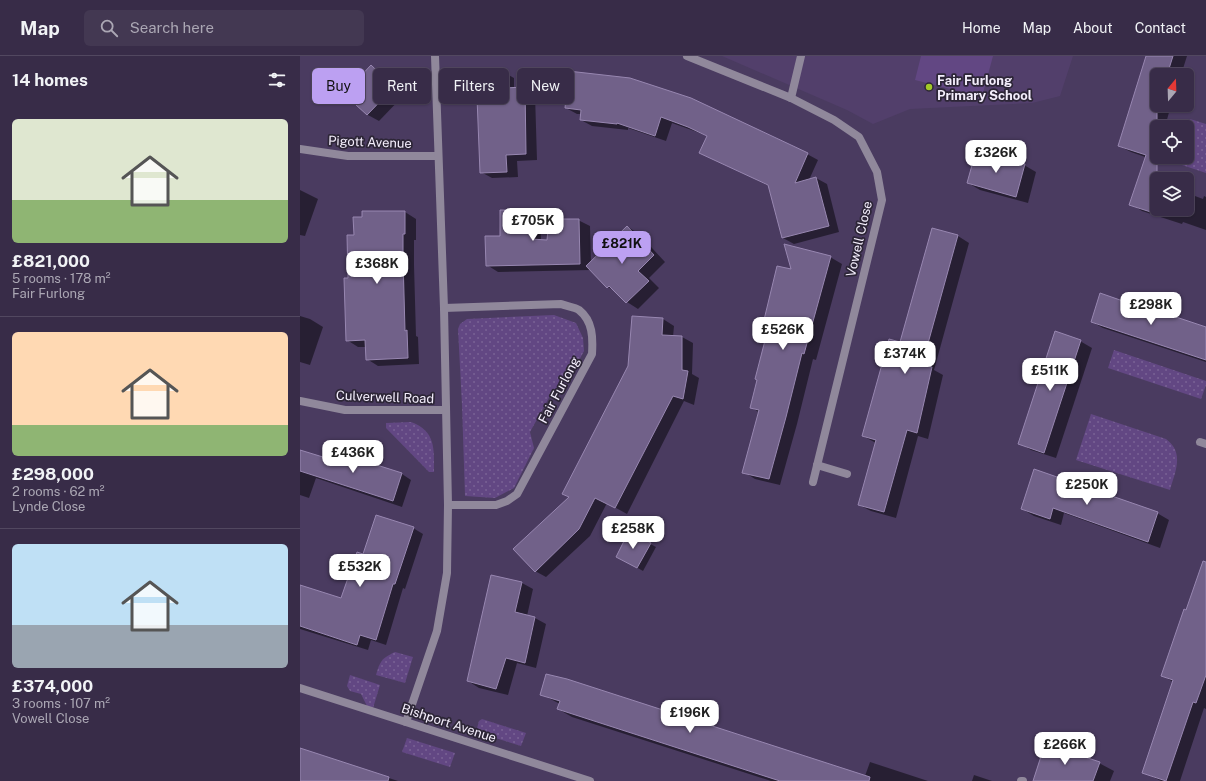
<!DOCTYPE html>
<meta charset="utf-8">
<style>
:root{--surface:#382c48;--page:#433852;--text:#f1f3f6;--muted:#aba7b4;--line:#524860;--accent:#bca0f2}
body{margin:0;font-family:"Public Sans",sans-serif;background:var(--page);color:var(--text);height:100vh;display:flex;flex-direction:column;font-size:15px;white-space:nowrap}
*{box-sizing:border-box;margin:0}
p{font-size:13px;color:var(--muted)}
.icon{flex:none;width:22px;height:22px;fill:none;stroke:currentColor;stroke-width:2;stroke-linecap:round;stroke-linejoin:round}
.map{position:relative;flex:1;overflow:hidden}
.sheet{display:flex;flex-direction:column;background:var(--surface);width:300px}
.sheet>*{flex:none}
.top-card{position:absolute;left:12px;top:12px;width:380px;height:36px;display:flex;gap:8px}
.needle{width:26px;rotate:19deg}
.tools{position:absolute;left:850px;top:12px;display:grid;gap:8px}
.tools a{display:grid;place-items:center;width:44px;height:44px;border-radius:6px;background:var(--surface);box-shadow:0 1px 3px #0004,0 0 0 1px var(--line);font-size:20px}
.price{position:absolute;translate:-50% -34px;padding:0 9px;border-radius:8px;background:#fff;color:#222;font-size:13px;line-height:26px;filter:drop-shadow(0 1px 2px #0008)}
.price::after{content:'';position:absolute;left:50%;top:24px;width:12px;height:9px;margin-left:-6px;background:inherit;clip-path:polygon(0 0,100% 0,50% 100%)}
.price.current{background:var(--accent);color:#111}
ul{padding:0;list-style:none}
li{display:grid;align-content:center;gap:8px;height:212px;padding:0 12px}
li+li{border-top:1px solid var(--line)}
li span{display:grid;place-items:center;height:124px;border-radius:6px;color:#555}
li>.icon{margin-inline-start:auto}
span .icon{width:72px;height:72px;fill:#fffc;stroke-width:1}
li b{font-size:17px}
h2{display:flex;justify-content:space-between;align-items:center;height:48px;padding:0 12px;font-size:17px}
.tag{padding:0 14px;border-radius:6px;background:var(--surface);box-shadow:0 1px 3px #0004,0 0 0 1px var(--line);font-size:14px;line-height:36px}
.tag.current{background:var(--accent);color:#111}
header{display:flex;align-items:center;gap:24px;box-sizing:border-box;height:56px;padding:0 20px;background:var(--surface);border-bottom:1px solid var(--line)}
header strong{font-size:19px}
nav{display:flex;gap:22px;margin-inline-start:auto;font-size:14px}
.search{width:280px;height:36px;background:var(--page);display:flex;align-items:center;gap:10px;box-sizing:border-box;padding:0 14px;border-radius:6px;color:var(--muted);font-size:15px}
main{display:flex;flex:1;min-height:0}
.map>svg:first-child{display:block}
.built{fill:#523f6b}
.grass{fill:url(#grass-dots)}
.green{fill:#624783}
.shadow{fill:#0007}
.building{fill:#716189;stroke:#9887b1}
.lines{fill:none;stroke-linecap:round;stroke-linejoin:round}
.lane{stroke:#90889b;stroke-width:8}
.street{stroke:#90889b;stroke-width:8}
.poi-dot{fill:#a2c928;stroke:#2d2637;stroke-width:1.5}
.labels{text-anchor:middle;dominant-baseline:central;stroke-width:3.5;stroke-linejoin:round;paint-order:stroke}
.poi-label{font-size:13px;font-weight:bold;fill:#f4eefc;stroke:#2d2637;text-anchor:start}
.street-label{font-size:13px;fill:#f4eefc;stroke:#2d2637}
</style>
<header>
<strong>Map</strong>
<div class="search"><svg class="icon" aria-label="search" viewBox="0 0 24 24"><circle cx="10" cy="10" r="6"/><path d="M15 15l6 6"/></svg>Search here</div>
<nav><a>Home</a><a>Map</a><a>About</a><a>Contact</a></nav>
</header>
<main>
<section class="sheet">
<h2>14 homes<svg class="icon" aria-label="filters" viewBox="0 0 24 24"><path d="M4 7h16M4 17h16"/><circle cx="9" cy="7" r="2"/><circle cx="15" cy="17" r="2"/></svg></h2>
<ul>
<li><span style="background:linear-gradient(#dfe7d0 65%,#8fb573 0)"><svg class="icon" aria-label="home" viewBox="0 0 24 24"><path d="M3 11l9-7 9 7M6 9v11h12V9"/></svg></span><div><b>£821,000</b><p>5 rooms · 178 m²</p><p>Fair Furlong</p></div></li>
<li><span style="background:linear-gradient(#ffd9b3 75%,#8fb573 0)"><svg class="icon" aria-label="home" viewBox="0 0 24 24"><path d="M3 11l9-7 9 7M6 9v11h12V9"/></svg></span><div><b>£298,000</b><p>2 rooms · 62 m²</p><p>Lynde Close</p></div></li>
<li><span style="background:linear-gradient(#bfe0f5 65%,#9aa5b1 0)"><svg class="icon" aria-label="home" viewBox="0 0 24 24"><path d="M3 11l9-7 9 7M6 9v11h12V9"/></svg></span><div><b>£374,000</b><p>3 rooms · 107 m²</p><p>Vowell Close</p></div></li>
</ul>
</section>
<div class="map">
<svg width="906" height="725" viewBox="0 0 906 725">
<defs>
<pattern id="grass-dots" width="8" height="8" patternUnits="userSpaceOnUse"><rect width="8" height="8" fill="#624783"/><path d="M2 2h.1M6 6h.1" fill="none" stroke="#796295" stroke-width="1.8" stroke-linecap="round"/></pattern>
</defs>
<rect width="100%" height="100%" fill="#4a3b60"/>
<!-- built -->
<path class="built" d="M422,0H773L760,40L732,47L610,53L573,68L547,54Z"/>
<!-- grass -->
<g class="grass">
<path d="M890,63L906,68V117L876,107L878,101H887V71Z"/>
<path d="M254,259L276,267L283,282L284,295L265,331L252,336L230,376L234,392L214,432L195,442L165,440L162,349L158,273L160,268L167,263Z"/>
<path d="M814,294L906,325V329L901,343L808,312Z"/>
<path d="M791,358L866,383C885,397 875,416 870,434L776,404Z"/>
<path d="M111,366C136,375 134,393 134,416H129L86,372V367Z"/>
<path d="M95,596L113,601L105,627L76,619C80,605 82,602 95,596Z"/>
<path d="M50,619L80,629L73,652L67,650L61,638L50,635L47,630Z"/>
<path d="M182,663L226,677L221,690L176,676L179,665Z"/>
<path d="M107,682L155,697L150,711L102,696Z"/>
</g>
<!-- green -->
<path class="green" d="M621,0H693L682,41L615,24Z"/>
<!-- shadow -->
<g class="shadow">
<path d="M847,0H887L881,19H857V49H871L865,71H857V95L854,104L831,96L819,90Z"/>
<path d="M71,10L83,17L105,38L79,65L68,59L46,38Z"/>
<path d="M203,16L214,22V33L224,32L235,38L237,104L217,105L218,121L192,122L181,116Z"/>
<path d="M269,16L507,98L518,104L509,124L516,122L527,128L539,176L494,188L483,182L469,130L411,102L408,80L400,77L372,67L366,85L328,72V74L292,70L281,64L282,58H277L266,52Z"/>
<path d="M724,109L736,116L728,147L680,134L668,127Z"/>
<path d="M857,127V153H887V137L903,143L904,140L906,141V174L883,166L882,168L842,155L831,148Z"/>
<path d="M0,134L18,143L5,180L0,179Z"/>
<path d="M201,155H229L240,161L241,184L247,185L278,164L290,170L291,206L328,171L339,178L365,206L349,222L359,232L338,253L327,246L317,236L308,231L291,214L198,216L187,209L201,181Z"/>
<path d="M105,156L116,163V184H114V209L116,280L118,281L119,308L78,310L67,303V291H58L47,284L49,223L55,180Z"/>
<path d="M658,180L669,187L634,314L643,319L628,383L618,380L596,462L571,455L559,449L576,387L563,380Z"/>
<path d="M530,201L542,208L516,304L513,303L497,368L480,429L455,423L444,416L460,357L451,351L469,270L465,268L492,215Z"/>
<path d="M0,260L10,263L23,271L10,309L0,306Z"/>
<path d="M866,261L906,272V306L803,272L792,266Z"/>
<path d="M363,263L374,270L373,281H382L393,287L392,318L399,322L394,349L384,345L327,458L307,447L290,480L246,521L235,515L270,441Z"/>
<path d="M780,285L792,292L756,402L731,394L719,387Z"/>
<path d="M0,396L37,406L39,398L102,418L111,424L102,451L16,422L9,442L0,439Z"/>
<path d="M735,415L857,457L869,464L860,492L764,457L761,469L734,460L722,453Z"/>
<path d="M113,472L123,478L105,533L103,532L86,589L71,584L68,594L0,573V530L42,543L64,500Z"/>
<path d="M330,477L356,491L343,515L317,500Z"/>
<path d="M906,526V653L904,652L880,725H861L843,716L873,626L862,619L887,555Z"/>
<path d="M222,527L233,533L227,560L235,562L246,568L236,612L217,607L208,639L179,632L168,625Z"/>
<path d="M241,638L565,720L570,706L628,725H471L272,661L258,653L260,648Z"/>
<path d="M0,693L98,725H0Z"/>
<path d="M799,707L814,715L810,725H753Z"/>
<path d="M674,719L692,725H672Z"/>
</g>
<!-- building -->
<g class="building">
<path d="M846,0H873L867,19H857V158L829,149L846,99L818,90Z"/>
<path d="M71,9L94,31L67,59L44,38Z"/>
<path d="M203,15L204,32L225,31L226,98L206,99L207,116L180,117L176,16Z"/>
<path d="M268,15L330,22L391,42L508,97L495,127L516,121L529,170L482,182L468,129L399,97L407,80L388,71L361,61L355,80L317,67V68L280,64L281,54L265,52L266,42H265Z"/>
<path d="M676,95L725,108L716,141L667,127Z"/>
<path d="M200,154H229L231,183L247,184L249,163H279L280,208L186,210L185,180H200Z"/>
<path d="M62,155H105V178H103V202L105,275L107,274L108,302L66,304L65,284L46,285L44,222H48L47,179H54L53,161H62Z"/>
<path d="M327,170L354,199L338,215L349,225L326,247L309,230L307,232L286,210Z"/>
<path d="M632,172L658,179L622,309L632,311L617,377L607,374L584,456L558,449L576,384L562,380L589,283L600,286Z"/>
<path d="M484,188L531,200L504,298L502,297L486,361L469,423L442,417L459,354L450,352L457,324L455,323L469,269L463,268L477,210L491,213Z"/>
<path d="M800,237L866,260L867,258L906,271V304L791,266Z"/>
<path d="M332,260L363,262L362,279L382,280V314L388,315L383,343L373,340L315,452L295,442L279,473L235,516L213,493L269,441L262,438L328,310Z"/>
<path d="M755,275L781,284L744,397L718,388Z"/>
<path d="M0,394L36,405L39,397L102,417L93,445L0,415Z"/>
<path d="M734,413L858,456L848,486L753,452L750,463L721,453Z"/>
<path d="M76,459L114,471L95,528H93L76,584L60,579L57,589L0,570V529L41,542L57,496L63,498Z"/>
<path d="M329,475L351,487L337,512L316,501Z"/>
<path d="M903,505L906,506V619L896,647L893,646L866,725L842,717L873,624L861,620L884,553L886,554Z"/>
<path d="M191,519L222,526L215,556L235,561L225,607L206,602L196,633L167,625Z"/>
<path d="M246,618L267,623L570,721L569,725H480L257,653L260,645L240,639Z"/>
<path d="M745,688L800,706L793,725H733Z"/>
<path d="M0,692L89,721L88,725H0Z"/>
</g>
<g class="lines">
<!-- lane -->
<g class="lane">
<path d="M491,42L501,0"/>
<path d="M721,725H723"/>
</g>
<!-- street -->
<g class="street">
<path d="M387,0L491,42L534,64L559,81L577,116L582,144L513,426"/>
<path d="M0,93L48,100H138"/>
<path d="M144,252L261,248C266,250 275,251 279,254C293,265 293,282 292,298L217,438L207,445L196,449H148"/>
<path d="M0,345L45,354H145"/>
<path d="M900,386L906,388"/>
<path d="M517,409L547,418"/>
<path d="M0,632L290,725"/>
<path d="M106,666L137,575L147,517L148,449L144,252L135,0"/>
</g>
</g>
<!-- markers -->
<circle class="poi-dot" cx="629" cy="31" r="4"/>
<g class="labels">
<!-- poi labels -->
<g class="poi-label">
<text x="637" y="24">Fair Furlong<tspan x="637" dy="15">Primary School</tspan></text>
</g>
<!-- street labels -->
<g class="street-label">
<text transform="translate(70 86) rotate(2)">Pigott Avenue</text>
<text transform="translate(559 183) rotate(-77)">Vowell Close</text>
<text transform="translate(259 334) rotate(-62)">Fair Furlong</text>
<text transform="translate(85 341) rotate(2)">Culverwell Road</text>
<text transform="translate(149 667) rotate(18)">Bishport Avenue</text>
</g>
</g>
</svg>
<div class="tools">
<a><svg class="needle" viewBox="-14 -14 28 28"><path d="M0-13l5 13h-10z" fill="#e53935"/><path d="M0 13l5-13h-10z" fill="#aba7b4"/></svg></a>
<a><svg class="icon" aria-label="locate" viewBox="0 0 24 24"><circle cx="12" cy="12" r="6"/><path d="M12 2v4M12 18v4M2 12h4M18 12h4"/></svg></a>
<a><svg class="icon" aria-label="layers" viewBox="0 0 24 24"><path d="M12 4l9 5-9 5-9-5zM3 14l9 5 9-5"/></svg></a>
</div>
<b class="price" style="left:696px;top:118px">£326K</b>
<b class="price" style="left:233px;top:186px">£705K</b>
<b class="price current" style="left:322px;top:209px">£821K</b>
<b class="price" style="left:77px;top:229px">£368K</b>
<b class="price" style="left:851px;top:270px">£298K</b>
<b class="price" style="left:483px;top:295px">£526K</b>
<b class="price" style="left:605px;top:319px">£374K</b>
<b class="price" style="left:750px;top:336px">£511K</b>
<b class="price" style="left:53px;top:418px">£436K</b>
<b class="price" style="left:787px;top:450px">£250K</b>
<b class="price" style="left:333px;top:494px">£258K</b>
<b class="price" style="left:60px;top:532px">£532K</b>
<b class="price" style="left:390px;top:678px">£196K</b>
<b class="price" style="left:765px;top:710px">£266K</b>
<div class="top-card">
<a class="tag current">Buy</a>
<a class="tag">Rent</a>
<a class="tag">Filters</a>
<a class="tag">New</a>
</div>
</div>
</main>
